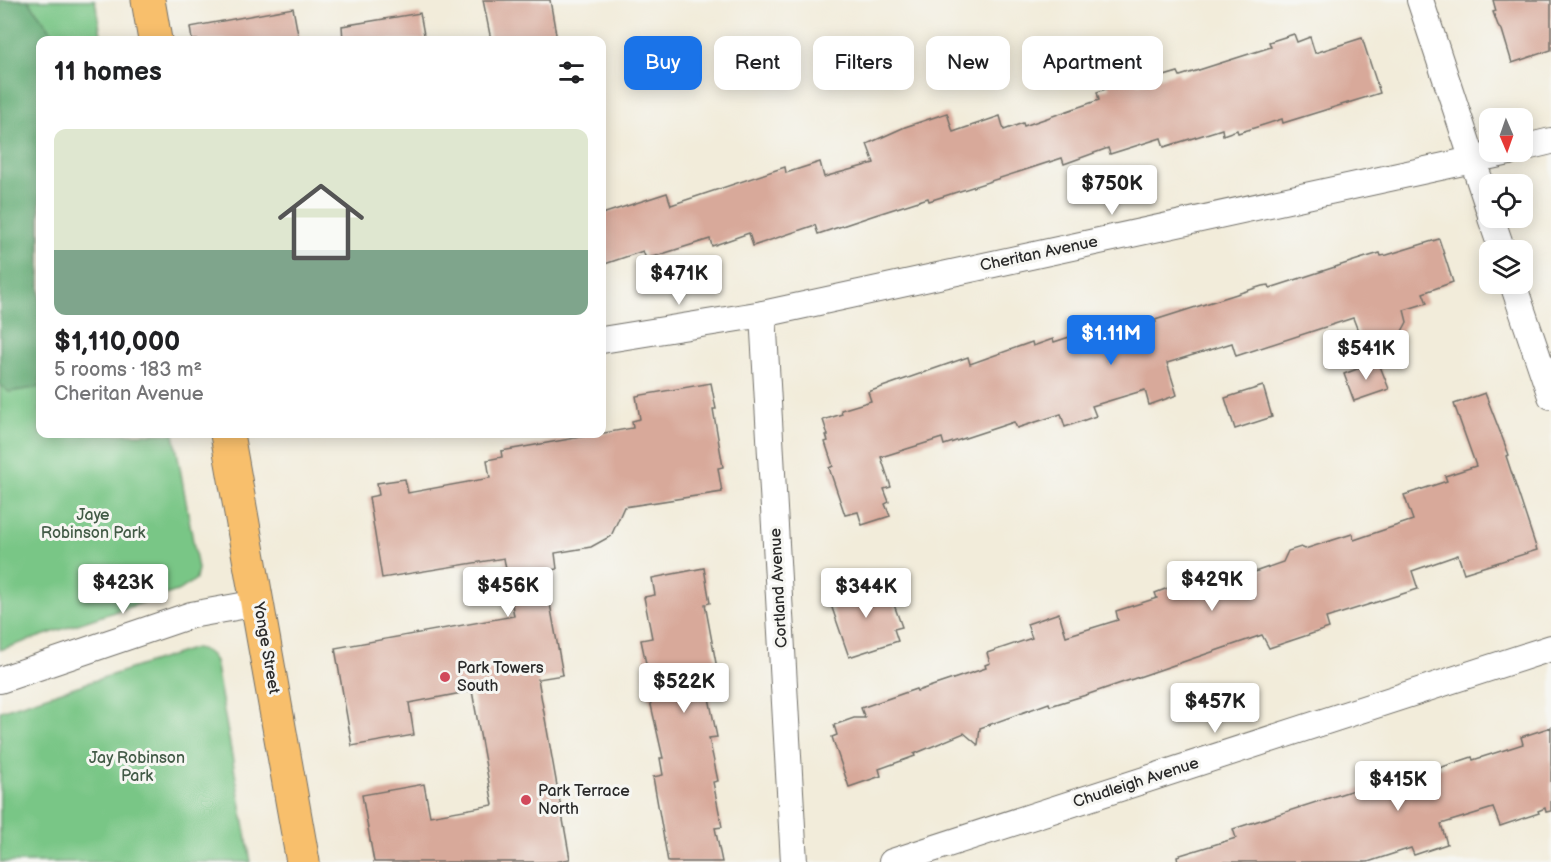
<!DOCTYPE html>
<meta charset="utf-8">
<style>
:root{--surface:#fff;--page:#f2f2f2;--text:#202124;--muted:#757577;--accent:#1a73e8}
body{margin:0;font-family:"Balsamiq Sans",sans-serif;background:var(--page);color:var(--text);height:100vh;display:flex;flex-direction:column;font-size:22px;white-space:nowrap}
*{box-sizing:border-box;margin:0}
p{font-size:20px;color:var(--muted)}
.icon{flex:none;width:33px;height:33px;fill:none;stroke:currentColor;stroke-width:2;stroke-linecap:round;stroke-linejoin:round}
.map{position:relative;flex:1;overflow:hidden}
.drawer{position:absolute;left:36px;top:36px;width:570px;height:402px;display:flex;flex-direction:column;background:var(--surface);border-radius:12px;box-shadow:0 3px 15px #0003}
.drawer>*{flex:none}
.banner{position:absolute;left:624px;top:36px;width:570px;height:54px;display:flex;gap:12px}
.needle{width:39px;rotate:178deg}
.controls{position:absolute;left:1479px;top:108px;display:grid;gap:12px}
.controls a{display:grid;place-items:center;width:54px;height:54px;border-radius:12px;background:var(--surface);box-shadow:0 3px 15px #0003;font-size:30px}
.price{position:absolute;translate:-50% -51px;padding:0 14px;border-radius:6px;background:#fff;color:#222;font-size:20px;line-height:39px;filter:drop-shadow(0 2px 3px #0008)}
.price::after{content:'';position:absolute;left:50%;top:36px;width:18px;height:14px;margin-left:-9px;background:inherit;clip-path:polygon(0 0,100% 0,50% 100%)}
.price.active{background:var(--accent);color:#fff}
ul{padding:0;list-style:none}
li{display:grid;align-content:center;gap:12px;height:318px;padding:0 18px}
li span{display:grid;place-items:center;height:186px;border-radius:12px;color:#555}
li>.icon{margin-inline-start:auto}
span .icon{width:108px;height:108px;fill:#fffc;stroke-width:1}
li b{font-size:26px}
h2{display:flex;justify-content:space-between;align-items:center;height:72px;padding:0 18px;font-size:26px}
.pill{padding:0 21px;border-radius:12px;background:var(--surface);box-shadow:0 3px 15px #0003;font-size:21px;line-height:54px}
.pill.active{background:var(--accent);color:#fff}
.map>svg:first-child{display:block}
.green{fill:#79c686;stroke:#527858;stroke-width:1.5}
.forest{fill:#62ab73;stroke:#466b4f;stroke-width:1.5}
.building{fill:#d8a99a}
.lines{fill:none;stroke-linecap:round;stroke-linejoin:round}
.minor-casing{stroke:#716f68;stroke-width:28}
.primary-casing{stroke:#716f68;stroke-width:35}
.minor{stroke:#fff;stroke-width:26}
.primary{stroke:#f8bf6c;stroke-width:33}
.poi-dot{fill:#d1495b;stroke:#f6f6f2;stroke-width:2}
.labels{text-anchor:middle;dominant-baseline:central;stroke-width:6;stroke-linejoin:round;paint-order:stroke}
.street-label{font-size:16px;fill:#2b2b2b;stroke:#f6f6f2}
.park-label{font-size:16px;fill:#425a46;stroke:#f6f6f2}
.poi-label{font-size:16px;fill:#2b2b2b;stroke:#f6f6f2;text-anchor:start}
</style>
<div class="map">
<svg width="1551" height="862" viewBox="0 0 1551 862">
<rect width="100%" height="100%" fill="#f6f6f2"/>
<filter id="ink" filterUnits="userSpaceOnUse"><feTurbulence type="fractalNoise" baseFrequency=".0167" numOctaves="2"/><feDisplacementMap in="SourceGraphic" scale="12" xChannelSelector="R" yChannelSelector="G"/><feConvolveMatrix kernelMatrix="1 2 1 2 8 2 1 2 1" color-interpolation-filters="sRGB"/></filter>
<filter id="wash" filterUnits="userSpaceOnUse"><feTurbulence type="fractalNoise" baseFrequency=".008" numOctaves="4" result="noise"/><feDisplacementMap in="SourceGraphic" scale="24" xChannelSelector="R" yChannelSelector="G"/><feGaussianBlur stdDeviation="1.35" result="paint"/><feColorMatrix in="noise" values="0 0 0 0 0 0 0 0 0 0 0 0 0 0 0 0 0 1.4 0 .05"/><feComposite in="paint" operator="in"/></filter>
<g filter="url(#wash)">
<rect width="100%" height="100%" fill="#f2ecda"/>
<!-- green -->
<g class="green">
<path d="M0,0H95L102,40H40V434H174L198,569L196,579L180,590L0,650Z"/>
<path d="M195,648C205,649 211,653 215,661L251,862H0V711Z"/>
</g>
<!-- forest -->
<path class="forest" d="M0,0H28L56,37L76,40H40V387L9,392L0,385Z"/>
<g id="blocks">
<!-- building -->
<g class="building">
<path d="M483,0H550L557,40H491Z"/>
<path d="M1493,0H1551V50L1512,63L1502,30L1499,28L1493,12L1496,11Z"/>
<path d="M293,8L299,40H192L190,27Z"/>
<path d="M420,13L425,40H343L342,26Z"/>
<path d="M1294,34L1297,42L1310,37L1315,53L1362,38L1380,93L1283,123L1282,119L1238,133L1237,130L1223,135L1222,129L1164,147L1161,138L1110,154L1108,148L1064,164L1062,158L929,201L928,198L875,215L818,234L815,225L753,246L749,233L712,246L710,239L646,259L643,251L602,265V214L667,193L671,205L785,167L786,173L820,162L824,177L874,163L867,144L905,127L947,113L953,132L1000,116L1004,130L1023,123L1024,126L1099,100L1097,92L1109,88L1108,84L1134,75L1137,84L1178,72L1180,76L1271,47L1269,42Z"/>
<path d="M1439,239L1453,282L1423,293L1427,303L1404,310L1407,322L1400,335L1360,336L1353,318L1236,356L1232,343L1167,363L1177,395L1149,405L1145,390L1092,406L1096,416L1065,427L1061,414L1017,428L1014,422L944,445L942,438L881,457L891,487L884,489L889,502L885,504L890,516L862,525L858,512L845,515L829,468L833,466L825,442L828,441L826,435H828L823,420L842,414L841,410L871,401L868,392L968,357L970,364L1032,342L1033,346L1053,339L1054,342L1091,330L1095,342L1156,322L1155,320L1262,286L1269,285L1270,288L1363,258L1380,253L1381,256L1387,255Z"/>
<path d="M1378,361L1389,389L1354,401L1344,374Z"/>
<path d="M711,383L716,409H713L723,467L718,468L722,492L624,507L611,536L591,547L555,553L557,569L544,571L563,675L538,679L570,859L555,862H374L362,795L424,784L430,816L493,805L472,691L409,703L414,735L352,746L335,648L514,616L504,558L382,578L369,497L379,495L377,483L405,479L408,493L490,478L487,460L502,457L501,451L633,428L632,421L640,419L636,396Z"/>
<path d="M1263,386L1272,417L1235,429L1225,398Z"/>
<path d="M1485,393L1509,455L1506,456L1537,550L1464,573L1458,555L1412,571L1418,589L1326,618L1329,628L1269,648L1262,635L1086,695L1050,706L1049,703L980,728L978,745L964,733L914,754L915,756L879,769L881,776L849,787L832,737L837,735L834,725L854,718H865L861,708L916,689L917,691L986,668L985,665L990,663L987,653L1032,638L1027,624L1059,613L1066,636L1118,620L1116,611L1157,598L1155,593L1199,576L1227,567L1232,580L1283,562L1288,551L1301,547L1305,549L1352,534L1354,540L1413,520L1404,495L1447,481L1445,476L1476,466L1454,404Z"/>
<path d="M704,568L710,603L705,604L721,690L708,693L717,737L709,738L718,781L713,782L722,827L715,828L722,862H668L653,777L663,775L660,758H663L644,674L648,673L641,640L652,638L644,597L655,595L652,578Z"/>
<path d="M878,583L880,590L888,588L902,627L894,629L898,641L849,657L829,599Z"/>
<path d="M1551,727V811L1546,812L1545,808L1538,811L1539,813L1500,826L1493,808L1441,824L1447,844L1414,855L1411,848L1368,862H1178L1177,856L1236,838L1233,829L1366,786L1368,792L1472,757L1473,760L1523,744L1521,737Z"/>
</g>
</g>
</g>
<g filter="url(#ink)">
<use href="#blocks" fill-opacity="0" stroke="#716f68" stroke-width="1.5"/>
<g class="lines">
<!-- minor casing -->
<g class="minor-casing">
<g id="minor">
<path d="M1420,0L1490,212"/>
<path d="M1522,148L1551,141"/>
<path d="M1491,218L1502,250"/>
<path d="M1513,284L1551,396"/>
<path d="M763,314L794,862"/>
<path d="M602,340L763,314L1509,152"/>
<path d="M0,680L191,615L258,603"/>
<path d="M892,862L1551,648"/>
</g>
</g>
<!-- primary casing -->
<g class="primary-casing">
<g id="primary">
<path d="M148,0L155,40"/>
<path d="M227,434L303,862"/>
</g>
</g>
<!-- minor -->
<use href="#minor" class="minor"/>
<!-- primary -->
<use href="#primary" class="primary"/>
</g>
</g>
<!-- markers -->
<g class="poi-dot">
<circle cx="445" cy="677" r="6"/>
<circle cx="526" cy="800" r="6"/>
</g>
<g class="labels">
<!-- street labels -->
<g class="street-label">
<text transform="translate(1039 254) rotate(-12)">Cheritan Avenue</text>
<text transform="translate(779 588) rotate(-93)">Cortland Avenue</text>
<text transform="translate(266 648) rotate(80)">Yonge Street</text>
<text transform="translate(1136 783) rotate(-18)">Chudleigh Avenue</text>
</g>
<!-- park labels -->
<g class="park-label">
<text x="93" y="515">Jaye<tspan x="93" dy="18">Robinson Park</tspan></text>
<text x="137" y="758">Jay Robinson<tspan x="137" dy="18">Park</tspan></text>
</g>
<!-- poi labels -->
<g class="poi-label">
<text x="457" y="668">Park Towers<tspan x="457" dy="18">South</tspan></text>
<text x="538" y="791">Park Terrace<tspan x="538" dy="18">North</tspan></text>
</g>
</g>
</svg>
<div class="controls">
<a><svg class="needle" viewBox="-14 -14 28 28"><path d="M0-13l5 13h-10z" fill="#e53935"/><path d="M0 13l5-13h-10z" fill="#757577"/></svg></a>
<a><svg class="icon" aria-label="locate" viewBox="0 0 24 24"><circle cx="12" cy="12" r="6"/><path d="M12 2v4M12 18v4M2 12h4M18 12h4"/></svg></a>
<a><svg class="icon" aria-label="layers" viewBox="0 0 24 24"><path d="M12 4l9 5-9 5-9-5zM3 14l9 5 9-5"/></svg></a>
</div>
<b class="price" style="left:1112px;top:216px">$750K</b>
<b class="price" style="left:679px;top:306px">$471K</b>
<b class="price active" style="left:1111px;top:366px">$1.11M</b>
<b class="price" style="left:1366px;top:381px">$541K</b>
<b class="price" style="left:1212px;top:612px">$429K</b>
<b class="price" style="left:123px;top:615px">$423K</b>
<b class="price" style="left:508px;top:618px">$456K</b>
<b class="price" style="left:866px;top:619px">$344K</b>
<b class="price" style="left:684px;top:714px">$522K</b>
<b class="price" style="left:1215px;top:734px">$457K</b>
<b class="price" style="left:1398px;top:812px">$415K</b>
<div class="banner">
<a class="pill active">Buy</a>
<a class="pill">Rent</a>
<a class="pill">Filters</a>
<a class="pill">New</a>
<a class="pill">Apartment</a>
</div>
<section class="drawer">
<h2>11 homes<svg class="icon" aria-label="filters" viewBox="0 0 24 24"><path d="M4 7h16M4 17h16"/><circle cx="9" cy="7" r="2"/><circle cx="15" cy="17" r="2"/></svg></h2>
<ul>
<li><span style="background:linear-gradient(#dfe7d0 65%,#7fa58c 0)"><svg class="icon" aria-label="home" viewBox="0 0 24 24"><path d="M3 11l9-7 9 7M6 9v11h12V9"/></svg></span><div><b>$1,110,000</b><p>5 rooms · 183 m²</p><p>Cheritan Avenue</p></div></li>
</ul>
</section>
</div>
